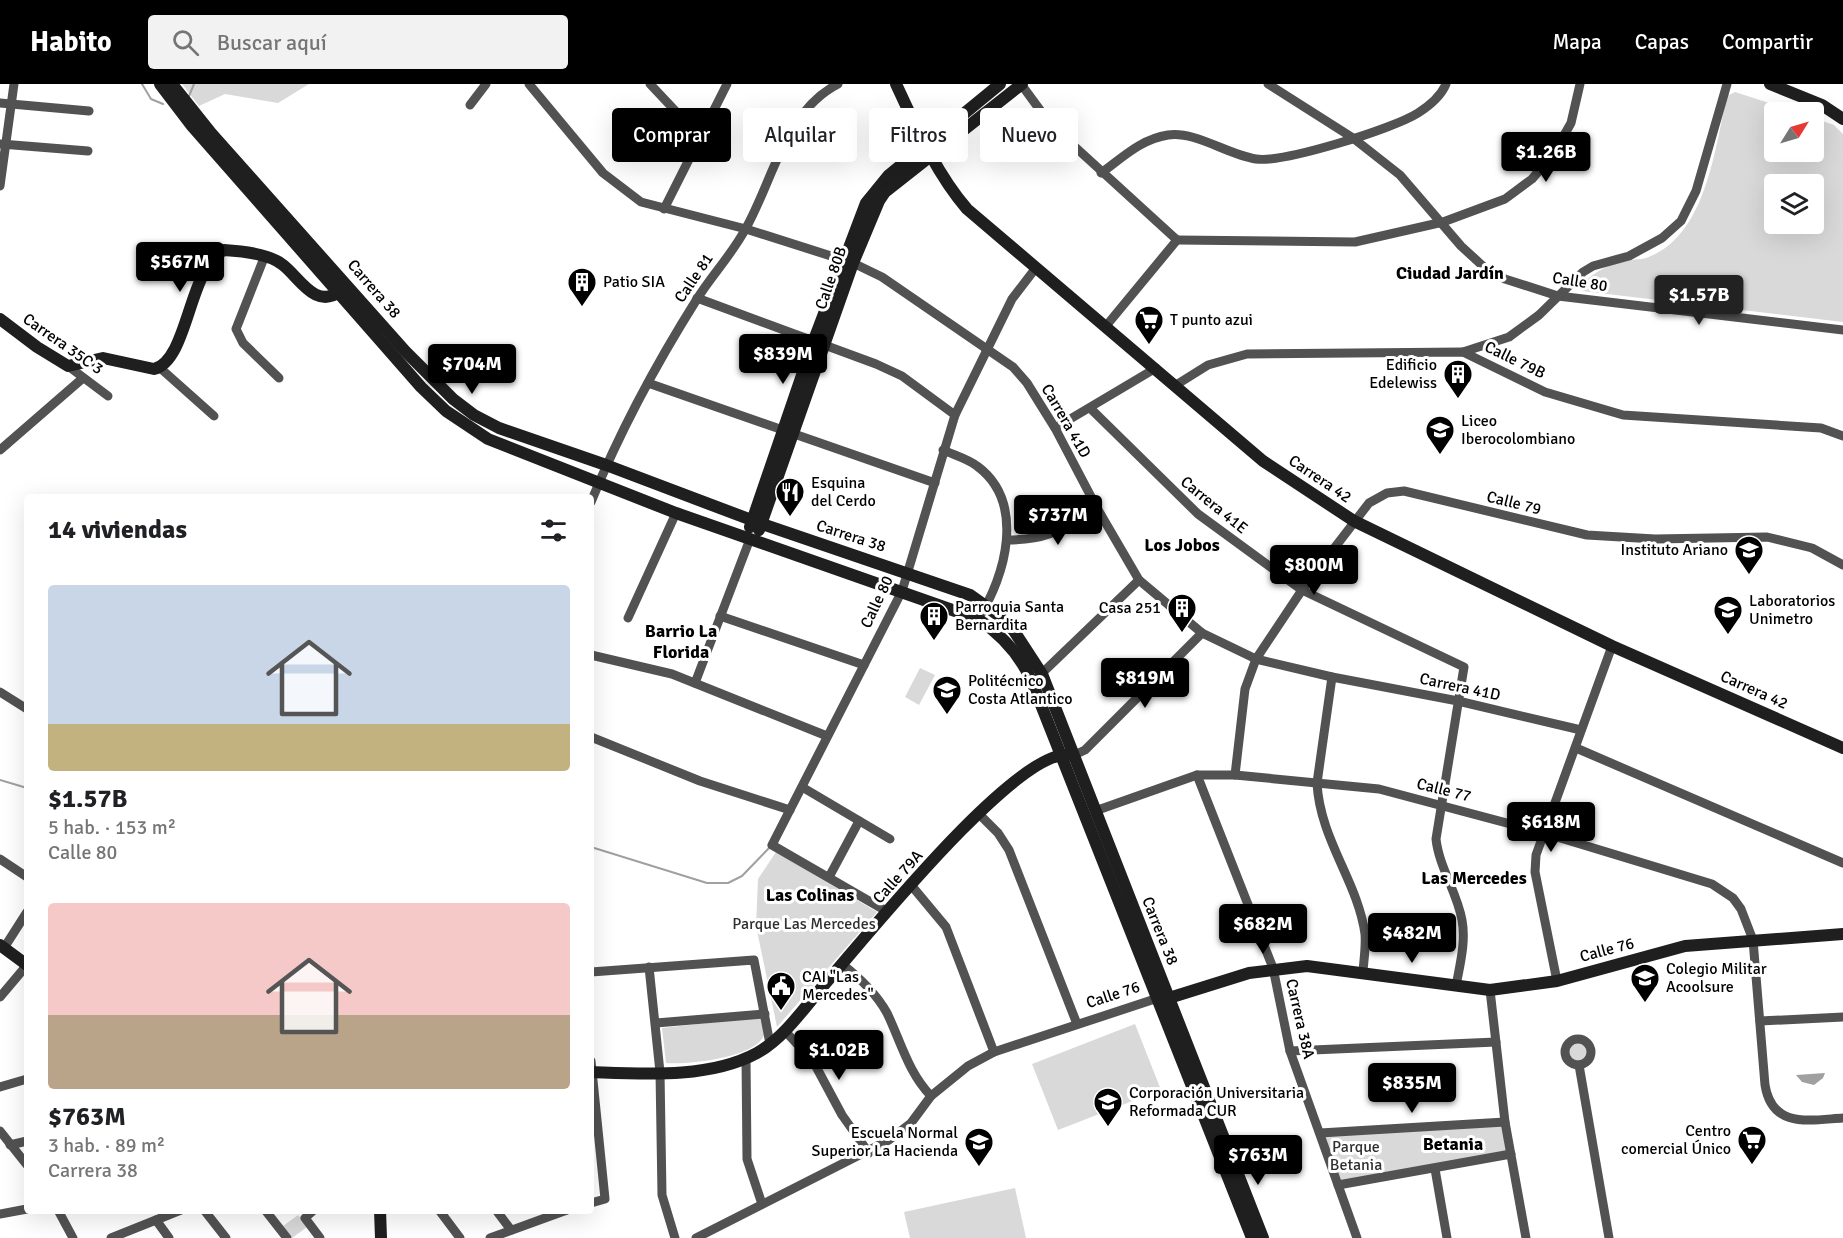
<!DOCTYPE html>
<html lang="es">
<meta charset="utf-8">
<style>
:root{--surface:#fff;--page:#f2f2f2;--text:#202124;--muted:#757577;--accent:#000}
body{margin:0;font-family:Signika,sans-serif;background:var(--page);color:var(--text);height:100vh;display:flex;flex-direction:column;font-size:22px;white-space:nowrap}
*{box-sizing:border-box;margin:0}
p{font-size:20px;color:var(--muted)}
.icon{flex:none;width:33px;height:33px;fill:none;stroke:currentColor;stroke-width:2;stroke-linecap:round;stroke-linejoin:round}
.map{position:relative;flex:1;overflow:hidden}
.drawer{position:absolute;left:24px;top:410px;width:570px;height:720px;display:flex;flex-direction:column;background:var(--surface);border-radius:6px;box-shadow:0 6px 24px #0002}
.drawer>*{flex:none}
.top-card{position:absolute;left:612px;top:24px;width:570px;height:54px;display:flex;gap:12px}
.needle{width:39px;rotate:53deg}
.tools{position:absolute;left:1764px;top:18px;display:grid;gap:12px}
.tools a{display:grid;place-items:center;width:60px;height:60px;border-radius:6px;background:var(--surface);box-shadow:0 6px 24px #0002;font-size:30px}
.price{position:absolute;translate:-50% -51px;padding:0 14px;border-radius:6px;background:var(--accent);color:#fff;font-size:20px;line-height:39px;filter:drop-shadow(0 2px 3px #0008)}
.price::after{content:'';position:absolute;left:50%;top:36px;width:18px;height:14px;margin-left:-9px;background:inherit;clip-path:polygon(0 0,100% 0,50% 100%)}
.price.active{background:#222;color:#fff}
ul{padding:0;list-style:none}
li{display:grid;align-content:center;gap:12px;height:318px;padding:0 24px}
li span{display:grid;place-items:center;height:186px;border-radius:6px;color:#555}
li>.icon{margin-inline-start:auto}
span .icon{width:108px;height:108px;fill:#fffc;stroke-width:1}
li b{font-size:26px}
h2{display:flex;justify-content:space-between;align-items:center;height:72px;padding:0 24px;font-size:26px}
.chip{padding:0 21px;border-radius:6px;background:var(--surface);box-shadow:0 6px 24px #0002;font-size:21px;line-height:54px}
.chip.active{background:var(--accent);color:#fff}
header{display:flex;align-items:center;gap:36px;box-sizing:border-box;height:84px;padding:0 30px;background:var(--accent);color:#fff}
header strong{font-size:28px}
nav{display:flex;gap:33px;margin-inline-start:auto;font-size:21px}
.search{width:420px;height:54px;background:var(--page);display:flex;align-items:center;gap:15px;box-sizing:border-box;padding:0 21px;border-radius:6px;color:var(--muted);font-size:22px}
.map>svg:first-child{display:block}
.green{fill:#d9d9d9;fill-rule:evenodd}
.water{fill:#a0a0a0}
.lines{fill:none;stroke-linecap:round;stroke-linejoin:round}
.stream{stroke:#a0a0a0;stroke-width:2}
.street{stroke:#525252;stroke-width:9}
.secondary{stroke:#1f1f1f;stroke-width:12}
.labels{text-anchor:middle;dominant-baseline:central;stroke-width:6;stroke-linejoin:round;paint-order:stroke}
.street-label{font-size:16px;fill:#000;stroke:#fff}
.poi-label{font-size:16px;fill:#000;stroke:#fff;text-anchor:start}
.park-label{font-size:16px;fill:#303030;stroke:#fff}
.neighbourhood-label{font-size:18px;font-weight:bold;fill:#000;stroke:#fff}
</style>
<header>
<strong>Habito</strong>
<div class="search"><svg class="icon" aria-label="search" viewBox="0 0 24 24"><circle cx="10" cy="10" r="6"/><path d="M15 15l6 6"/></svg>Buscar aquí</div>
<nav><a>Mapa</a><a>Capas</a><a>Compartir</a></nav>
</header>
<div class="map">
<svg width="1843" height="1154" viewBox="0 0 1843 1154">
<rect width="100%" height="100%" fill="#fff"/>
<!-- green -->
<g class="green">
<path d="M182,0H309L278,19L225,10L199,22Z"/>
<path d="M1735,8L1797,28H1774V68H1814V34L1834,41L1843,50V238L1582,207L1581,201C1594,188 1610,179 1629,176C1637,175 1643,176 1651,172C1706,149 1715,64 1727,12ZM1774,100H1814V140H1774Z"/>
<path d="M920,584L935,591L919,621L905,613Z"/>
<path d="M776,768L877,828L777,943L756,842L758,795Z"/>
<path d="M761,933C762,937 765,943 765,947C763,974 686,981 666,979L662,944Z"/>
<path d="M1135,940L1161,1006L1058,1046L1032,980Z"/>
<circle cx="1578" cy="967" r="10"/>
<path d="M1505,1038L1511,1070L1338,1101L1320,1049Z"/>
<path d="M1015,1104L1026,1154H910L904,1128Z"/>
<path d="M298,1131L307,1143L292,1154L283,1142Z"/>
</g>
<!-- water -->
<path class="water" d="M1825,989L1823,994L1814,1001L1802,998L1796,991Z"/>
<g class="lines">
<!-- stream -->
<g class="stream">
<path d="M142,0L151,15L163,20"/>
<path d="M189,12L194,0"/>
<path d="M0,696L27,704"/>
<path d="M591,763L707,799H728L742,792L770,763"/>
</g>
<!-- street -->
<g class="street">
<path d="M529,0L603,89L641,118L746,145L853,179L882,193L1013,283L1027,299L1055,344L1097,424L1139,496L1202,549L1256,575L1332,593L1458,617L1581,646"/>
<path d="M650,0L683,35L705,48"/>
<path d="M1021,0L1051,41L1177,156"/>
<path d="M1268,0L1353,54L1400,91L1461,162L1485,184L1505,195L1558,212L1843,246"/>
<path d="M0,19L89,27"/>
<path d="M470,21L486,0"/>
<path d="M1,60L88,67"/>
<path d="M1101,89C1122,74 1141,55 1168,51C1196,47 1228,71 1256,75C1283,79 1393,45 1418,29C1429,22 1441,12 1446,0"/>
<path d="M0,102L14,0"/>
<path d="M664,125L727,0"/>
<path d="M1177,156L1355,158L1443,138L1505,115L1532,95L1554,69L1571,39L1580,0"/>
<path d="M264,174L236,245L243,259L279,294"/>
<path d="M697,214L876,280L902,292L955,331"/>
<path d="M1106,242L1177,156"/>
<path d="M1463,268L1509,253L1539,231L1583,188L1593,182L1629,172L1662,154L1681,137L1696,107L1727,0"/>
<path d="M68,282L108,312"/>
<path d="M159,283L214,332"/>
<path d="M648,299L935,399"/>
<path d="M1176,301L1208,281L1247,270L1463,268L1545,308L1623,331L1821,344L1843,352"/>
<path d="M1090,324L1198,430L1302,506L1464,583L1436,755C1439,783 1457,808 1462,836C1466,858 1460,880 1456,902"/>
<path d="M1055,344L1156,284"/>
<path d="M0,366L83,294"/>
<path d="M943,366C954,371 968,375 977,382C1026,418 1006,492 978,535"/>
<path d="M591,418C620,347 656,280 697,215C712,191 733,169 746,144C773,96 785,27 838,0"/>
<path d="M1007,456C1050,456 1061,445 1097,424"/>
<path d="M720,532L864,581"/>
<path d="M628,534L676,429"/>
<path d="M591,571L672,590L827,652"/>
<path d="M1332,593L1317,699C1320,756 1358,798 1365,850C1366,862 1364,875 1363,887"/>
<path d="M1037,594L1139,496"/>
<path d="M695,599L750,455"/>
<path d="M0,608L27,625"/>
<path d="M591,653L700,697L790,726"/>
<path d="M1576,664L1843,779"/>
<path d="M1072,672L1085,666L1202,549"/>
<path d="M1197,691L1273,884L1290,967L1357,1154"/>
<path d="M1235,691L1245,605L1256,575L1302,506L1369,419L1387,409L1404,407L1587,451L1655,455L1767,453L1812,464L1843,481"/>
<path d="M802,703L890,755"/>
<path d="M1095,727L1197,691H1235L1379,705L1544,749L1712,800L1733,814L1741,825L1753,856L1765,1001C1772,1045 1810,1036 1843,1034"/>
<path d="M978,729L998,749L1009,766L1077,940"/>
<path d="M0,775L27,793"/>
<path d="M829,793L859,737"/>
<path d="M911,801L946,843L994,968"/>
<path d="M888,828L772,761L902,507L955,331L1012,215L1035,185"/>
<path d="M4,864L27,828"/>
<path d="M842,880C860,894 876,909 887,929C901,958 908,988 931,1012"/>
<path d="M649,883L660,988L662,1111L675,1154"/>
<path d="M591,888L754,876L770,960"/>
<path d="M1557,897L1535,788L1536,771L1612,562"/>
<path d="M1490,906L1505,1038L1526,1154"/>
<path d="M0,913L27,881"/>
<path d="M1760,937L1843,933"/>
<path d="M656,939L765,930"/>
<path d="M784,946L813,977L842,1031L869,1069"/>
<circle cx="1578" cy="968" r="13"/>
<path d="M1290,967L1496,958"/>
<path d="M746,974L747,1075L762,1120"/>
<path d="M591,977L605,1115L591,1119"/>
<path d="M1579,981L1609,1154"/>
<path d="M0,1003L27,995"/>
<path d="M0,1047L27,1081"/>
<path d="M1320,1049L1505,1038"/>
<path d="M10,1061L27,1057"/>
<path d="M1435,1085L1447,1154"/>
<path d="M1338,1101L1511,1070"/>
<path d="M58,1126L73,1154"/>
<path d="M204,1126L226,1154"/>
<path d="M265,1126L287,1154"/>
<path d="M314,1126L305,1134L320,1154"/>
<path d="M439,1126L460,1154"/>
<path d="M496,1126L511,1146"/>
<path d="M0,1130L27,1125"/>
<path d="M156,1136L169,1154"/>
<path d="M111,1154L181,1126"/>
<path d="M490,1154L567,1126"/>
<path d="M696,1154L889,1056L911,1039L931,1012L968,982L994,968L1161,913"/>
</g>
<!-- secondary -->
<g class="secondary">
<path d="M160,0L192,42L421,303L446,327L488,355L676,429L978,535C1002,551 1020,570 1032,598L1252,1154"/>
<path d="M172,0L211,49L405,267L453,315L474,331L499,344L606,381L762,440L970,511L1001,533L1014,547L1042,590L1263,1154"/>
<path d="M896,0C916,43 936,89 967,125L1263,377L1354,437L1612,562L1843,664"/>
<path d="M1770,0L1822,21L1843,35"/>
<path d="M0,235L37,263L68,282L103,274L154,285C189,276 188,184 224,166C241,167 270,170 283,181C300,194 315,226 341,207"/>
<path d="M750,443L814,256L866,119L888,92L1000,0"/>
<path d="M759,446L853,179L879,117L885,108L1022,0"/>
<path d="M0,861L27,881"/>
<path d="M1169,914L1249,889L1307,882L1490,906L1557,897L1685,862L1843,850"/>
<path d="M591,988C643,990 709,995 757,969C784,954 804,924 824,901C862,858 1015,666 1068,671"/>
<path d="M380,1126L381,1154"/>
</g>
</g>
<!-- icons -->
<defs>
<g id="building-pin" transform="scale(1.5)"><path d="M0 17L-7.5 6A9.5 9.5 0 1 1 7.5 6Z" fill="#000" stroke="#fff"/><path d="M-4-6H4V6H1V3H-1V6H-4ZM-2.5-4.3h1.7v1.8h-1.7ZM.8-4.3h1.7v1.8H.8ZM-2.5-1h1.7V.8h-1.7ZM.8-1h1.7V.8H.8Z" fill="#fff"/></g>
<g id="supermarket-pin" transform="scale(1.5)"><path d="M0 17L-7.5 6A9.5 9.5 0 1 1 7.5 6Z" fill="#000" stroke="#fff"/><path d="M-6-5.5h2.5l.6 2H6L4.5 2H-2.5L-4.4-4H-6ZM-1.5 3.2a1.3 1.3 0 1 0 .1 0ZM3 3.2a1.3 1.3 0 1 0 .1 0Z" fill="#fff"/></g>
<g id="school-pin" transform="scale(1.5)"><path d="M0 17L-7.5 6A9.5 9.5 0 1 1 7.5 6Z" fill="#000" stroke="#fff"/><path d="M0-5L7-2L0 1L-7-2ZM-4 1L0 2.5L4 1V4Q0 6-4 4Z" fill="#fff"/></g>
<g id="restaurant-pin" transform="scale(1.5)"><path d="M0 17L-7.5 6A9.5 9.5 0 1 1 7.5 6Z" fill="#000" stroke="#fff"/><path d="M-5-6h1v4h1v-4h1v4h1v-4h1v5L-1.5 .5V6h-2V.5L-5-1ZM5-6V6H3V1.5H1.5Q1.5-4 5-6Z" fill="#fff"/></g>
<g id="university-pin" transform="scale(1.5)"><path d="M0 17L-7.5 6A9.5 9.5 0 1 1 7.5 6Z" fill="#000" stroke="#fff"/><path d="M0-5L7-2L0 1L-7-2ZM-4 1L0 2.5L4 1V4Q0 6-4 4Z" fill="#fff"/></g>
<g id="civic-pin" transform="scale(1.5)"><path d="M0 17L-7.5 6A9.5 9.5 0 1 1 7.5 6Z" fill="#000" stroke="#fff"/><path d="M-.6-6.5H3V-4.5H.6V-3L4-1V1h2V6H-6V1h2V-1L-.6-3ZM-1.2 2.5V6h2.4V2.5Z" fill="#fff"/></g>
</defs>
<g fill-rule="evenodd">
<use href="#building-pin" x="582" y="198"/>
<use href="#supermarket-pin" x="1149" y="236"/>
<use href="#building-pin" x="1458" y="290"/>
<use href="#school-pin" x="1440" y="346"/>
<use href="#restaurant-pin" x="790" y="408"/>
<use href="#school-pin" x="1749" y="466"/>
<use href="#building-pin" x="1182" y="524"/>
<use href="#university-pin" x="1728" y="526"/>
<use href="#building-pin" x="934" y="532"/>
<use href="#university-pin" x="947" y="606"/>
<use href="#school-pin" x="1645" y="894"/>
<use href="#civic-pin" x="781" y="902"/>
<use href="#university-pin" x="1108" y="1018"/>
<use href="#supermarket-pin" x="1752" y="1056"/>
<use href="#school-pin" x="979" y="1058"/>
</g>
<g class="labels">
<!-- street labels -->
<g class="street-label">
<text transform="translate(694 194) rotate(-56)">Calle 81</text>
<text transform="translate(831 194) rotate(-71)">Calle 80B</text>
<text transform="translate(1580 198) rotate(9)">Calle 80</text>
<text transform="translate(374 205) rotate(49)">Carrera 38</text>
<text transform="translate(63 260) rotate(35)">Carrera 35C 3</text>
<text transform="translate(1515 276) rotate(26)">Calle 79B</text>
<text transform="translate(1066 337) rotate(60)">Carrera 41D</text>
<text transform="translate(1320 395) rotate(34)">Carrera 42</text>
<text transform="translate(1514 419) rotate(14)">Calle 79</text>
<text transform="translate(1214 421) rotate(39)">Carrera 41E</text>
<text transform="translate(851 452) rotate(18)">Carrera 38</text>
<text transform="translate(877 518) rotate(-65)">Calle 80</text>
<text transform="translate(1460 603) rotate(12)">Carrera 41D</text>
<text transform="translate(1754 606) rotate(24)">Carrera 42</text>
<text transform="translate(1444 706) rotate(14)">Calle 77</text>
<text transform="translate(898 793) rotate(-48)">Calle 79A</text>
<text transform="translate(1160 847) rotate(68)">Carrera 38</text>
<text transform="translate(1607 866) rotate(-15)">Calle 76</text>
<text transform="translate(1113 911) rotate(-18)">Calle 76</text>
<text transform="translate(1300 935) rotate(77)">Carrera 38A</text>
</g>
<!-- poi labels -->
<g class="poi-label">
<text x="603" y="198">Patio SIA</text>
<text x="1170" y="236">T punto azui</text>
<text x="1437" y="281" text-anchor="end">Edificio<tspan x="1437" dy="18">Edelewiss</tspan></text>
<text x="1461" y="337">Liceo<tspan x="1461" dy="18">Iberocolombiano</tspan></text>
<text x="811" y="399">Esquina<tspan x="811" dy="18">del Cerdo</tspan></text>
<text x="1728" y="466" text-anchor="end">Instituto Ariano</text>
<text x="1749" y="517">Laboratorios<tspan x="1749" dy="18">Unimetro</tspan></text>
<text x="955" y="523">Parroquia Santa<tspan x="955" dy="18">Bernardita</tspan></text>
<text x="1161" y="524" text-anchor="end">Casa 251</text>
<text x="968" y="597">Politécnico<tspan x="968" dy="18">Costa Atlantico</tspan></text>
<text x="1666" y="885">Colegio Militar<tspan x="1666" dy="18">Acoolsure</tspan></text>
<text x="802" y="893">CAI "Las<tspan x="802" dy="18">Mercedes"</tspan></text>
<text x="1129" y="1009">Corporación Universitaria<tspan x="1129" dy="18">Reformada CUR</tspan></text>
<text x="1731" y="1047" text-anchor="end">Centro<tspan x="1731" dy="18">comercial Único</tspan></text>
<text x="958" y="1049" text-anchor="end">Escuela Normal<tspan x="958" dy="18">Superior La Hacienda</tspan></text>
</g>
<!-- park labels -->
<g class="park-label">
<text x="804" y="840">Parque Las Mercedes</text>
<text x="1356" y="1063">Parque<tspan x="1356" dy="18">Betania</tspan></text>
</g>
<!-- neighbourhood labels -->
<g class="neighbourhood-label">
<text x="1450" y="189">Ciudad Jardín</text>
<text x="1182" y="461">Los Jobos</text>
<text x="681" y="547">Barrio La<tspan x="681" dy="21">Florida</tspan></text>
<text x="1474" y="794">Las Mercedes</text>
<text x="810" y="811">Las Colinas</text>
<text x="1453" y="1060">Betania</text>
</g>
</g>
</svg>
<div class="tools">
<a><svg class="needle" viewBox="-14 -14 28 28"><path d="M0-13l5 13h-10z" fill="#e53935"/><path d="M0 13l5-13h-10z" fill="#757577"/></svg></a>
<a><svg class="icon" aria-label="layers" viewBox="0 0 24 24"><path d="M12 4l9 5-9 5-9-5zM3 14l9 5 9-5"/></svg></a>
</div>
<b class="price" style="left:1546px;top:99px">$1.26B</b>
<b class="price" style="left:180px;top:209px">$567M</b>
<b class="price active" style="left:1699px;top:242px">$1.57B</b>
<b class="price" style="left:783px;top:301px">$839M</b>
<b class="price" style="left:472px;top:311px">$704M</b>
<b class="price" style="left:1058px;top:462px">$737M</b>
<b class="price" style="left:1314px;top:512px">$800M</b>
<b class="price" style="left:1145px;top:625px">$819M</b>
<b class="price" style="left:1551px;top:769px">$618M</b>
<b class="price" style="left:1263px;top:871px">$682M</b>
<b class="price" style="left:1412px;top:880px">$482M</b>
<b class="price" style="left:839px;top:997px">$1.02B</b>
<b class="price" style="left:1412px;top:1030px">$835M</b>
<b class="price" style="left:1258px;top:1102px">$763M</b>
<div class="top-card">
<a class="chip active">Comprar</a>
<a class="chip">Alquilar</a>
<a class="chip">Filtros</a>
<a class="chip">Nuevo</a>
</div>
<section class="drawer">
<h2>14 viviendas<svg class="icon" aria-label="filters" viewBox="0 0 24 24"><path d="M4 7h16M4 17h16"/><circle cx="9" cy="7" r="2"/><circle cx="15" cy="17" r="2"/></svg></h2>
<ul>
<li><span style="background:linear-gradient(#c9d6e8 75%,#c2b280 0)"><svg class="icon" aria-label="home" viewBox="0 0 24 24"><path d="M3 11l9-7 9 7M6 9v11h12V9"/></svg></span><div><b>$1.57B</b><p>5 hab. · 153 m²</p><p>Calle 80</p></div></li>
<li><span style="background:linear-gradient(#f6c9c9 60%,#b9a48a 0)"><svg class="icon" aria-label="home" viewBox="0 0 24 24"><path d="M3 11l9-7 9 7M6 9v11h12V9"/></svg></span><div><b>$763M</b><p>3 hab. · 89 m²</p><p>Carrera 38</p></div></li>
</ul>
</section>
</div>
